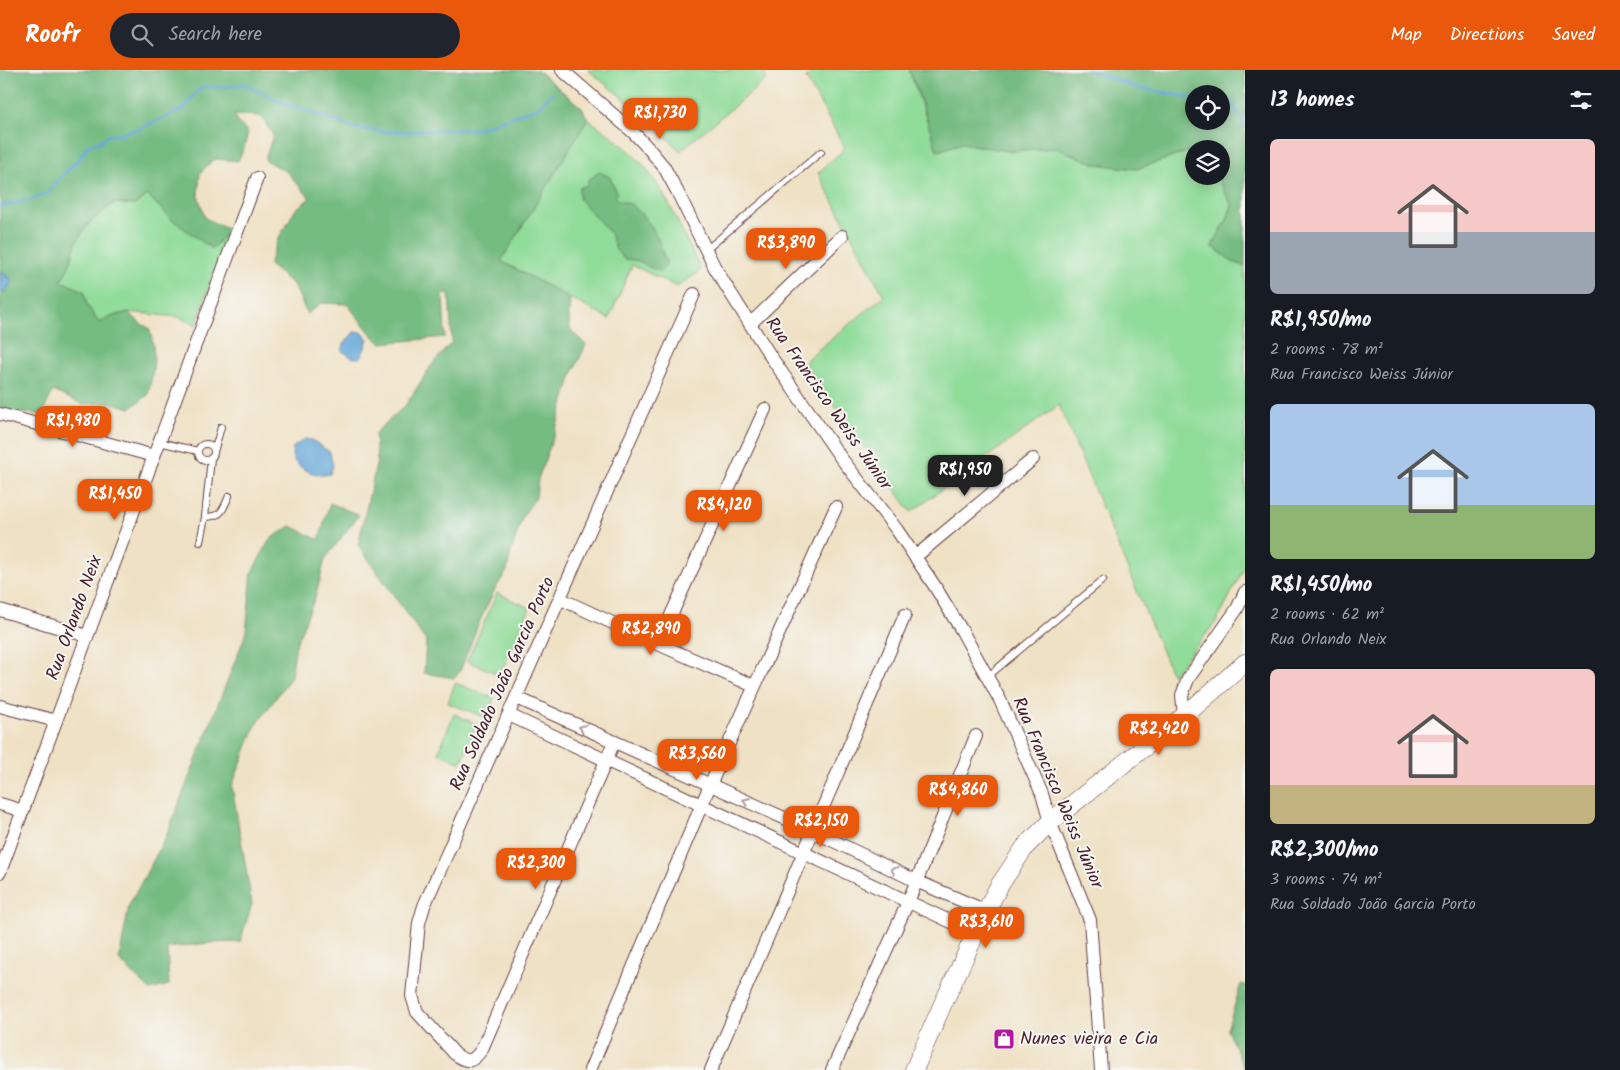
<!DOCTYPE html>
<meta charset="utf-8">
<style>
:root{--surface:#171b24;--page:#20242c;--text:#f1f3f6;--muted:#9ea1a6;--accent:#ea580c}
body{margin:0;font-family:Kalam,sans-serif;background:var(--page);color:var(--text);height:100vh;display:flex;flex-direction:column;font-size:19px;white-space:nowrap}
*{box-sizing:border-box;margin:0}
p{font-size:16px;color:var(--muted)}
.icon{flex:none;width:28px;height:28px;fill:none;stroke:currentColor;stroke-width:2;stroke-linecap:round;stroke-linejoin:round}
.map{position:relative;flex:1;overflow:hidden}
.details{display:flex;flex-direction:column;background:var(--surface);width:375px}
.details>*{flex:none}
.controls{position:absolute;left:1185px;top:15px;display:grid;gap:10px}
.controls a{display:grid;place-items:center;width:45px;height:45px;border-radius:50%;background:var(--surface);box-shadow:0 2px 12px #0003;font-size:25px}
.price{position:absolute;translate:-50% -42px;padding:0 11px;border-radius:10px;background:var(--accent);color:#fff;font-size:16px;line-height:32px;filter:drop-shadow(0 1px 2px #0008)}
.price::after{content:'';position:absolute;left:50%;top:30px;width:15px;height:11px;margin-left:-8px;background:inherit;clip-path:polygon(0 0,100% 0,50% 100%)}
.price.selected{background:#222;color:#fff}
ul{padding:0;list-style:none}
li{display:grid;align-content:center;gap:10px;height:265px;padding:0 25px}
li span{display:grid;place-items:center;height:155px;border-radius:8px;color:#555}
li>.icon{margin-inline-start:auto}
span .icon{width:90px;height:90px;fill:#fffc;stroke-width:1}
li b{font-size:21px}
h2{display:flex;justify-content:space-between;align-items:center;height:60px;padding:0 25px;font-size:21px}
header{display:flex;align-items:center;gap:30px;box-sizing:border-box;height:70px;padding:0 25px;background:var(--accent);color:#fff}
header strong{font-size:24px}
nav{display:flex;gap:28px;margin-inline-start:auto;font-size:18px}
.search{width:350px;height:45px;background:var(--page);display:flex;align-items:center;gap:12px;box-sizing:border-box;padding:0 18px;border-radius:28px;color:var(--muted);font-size:19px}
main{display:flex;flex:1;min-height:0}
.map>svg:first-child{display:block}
.green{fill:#90dc99;stroke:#6d7e62}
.forest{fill:#74bc81;stroke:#5f6e56;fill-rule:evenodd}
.water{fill:#64a6d8;stroke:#576282}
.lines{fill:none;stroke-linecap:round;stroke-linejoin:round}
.stream{stroke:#64a6d8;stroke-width:3}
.lane-casing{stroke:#633c42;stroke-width:8}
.street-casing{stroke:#633c42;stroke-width:14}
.secondary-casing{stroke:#633c42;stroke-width:19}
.lane{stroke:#fff;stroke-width:6}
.street{stroke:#fff;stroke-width:12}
.secondary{stroke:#fff;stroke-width:18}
.oneway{stroke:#ae9aa0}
.labels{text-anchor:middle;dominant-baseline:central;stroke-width:4;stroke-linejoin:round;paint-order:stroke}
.street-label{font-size:18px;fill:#4a1f2b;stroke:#f6f6f2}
.poi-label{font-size:18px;fill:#4a1f2b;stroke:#f6f6f2;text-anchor:start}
</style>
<header>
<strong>Roofr</strong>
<div class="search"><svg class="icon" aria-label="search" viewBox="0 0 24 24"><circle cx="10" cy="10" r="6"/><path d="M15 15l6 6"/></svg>Search here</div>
<nav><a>Map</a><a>Directions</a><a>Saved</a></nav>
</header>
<main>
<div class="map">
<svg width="1245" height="1000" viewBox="0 0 1245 1000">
<rect width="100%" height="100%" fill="#f6f6f2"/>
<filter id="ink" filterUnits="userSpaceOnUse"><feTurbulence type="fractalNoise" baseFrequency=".02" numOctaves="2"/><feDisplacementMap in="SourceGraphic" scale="10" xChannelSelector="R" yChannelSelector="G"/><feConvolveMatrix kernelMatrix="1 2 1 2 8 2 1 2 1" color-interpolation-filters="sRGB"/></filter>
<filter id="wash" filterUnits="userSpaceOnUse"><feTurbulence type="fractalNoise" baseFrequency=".0096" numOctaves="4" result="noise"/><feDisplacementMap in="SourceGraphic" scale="20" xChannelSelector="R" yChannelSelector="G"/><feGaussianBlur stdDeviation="1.12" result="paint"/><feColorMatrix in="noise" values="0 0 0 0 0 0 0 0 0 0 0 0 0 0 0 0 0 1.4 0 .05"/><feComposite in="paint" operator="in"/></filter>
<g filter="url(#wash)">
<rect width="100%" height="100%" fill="#efe1c4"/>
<!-- green -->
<g class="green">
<path d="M588,0H762L767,9L680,81L650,50Z"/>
<path d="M814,0H909L938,81L962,73L1008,81L1056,78L1096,94L1137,99L1190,81L1194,84V106H1216L1232,135L1226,152L1212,176L1233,192L1245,196V496L1217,551L1172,605L1059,335L911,442L805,294L808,288L884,226L818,103L845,78L806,8Z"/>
<path d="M588,49C607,63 629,78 644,96C668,125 683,164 700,198L699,202L677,217L632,195L609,249L501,191Z"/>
<path d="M148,125L170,148L212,179L229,160L196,255L178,247L128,242L109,248L99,253L87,235L84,221L61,211L70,194L76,172L90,152L114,133L134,135Z"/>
<path d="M497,523L530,538L500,605L467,591Z"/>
<path d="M455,613L494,628L487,648L448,633Z"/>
<path d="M454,644L477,654L461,693L438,683Z"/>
</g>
<!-- forest -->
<g class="forest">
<path d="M0,0H537L582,38L588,49L501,191L570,228C570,236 567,255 571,260C575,265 581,270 586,275L572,304L555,362L538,409L536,427L523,446L511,482L507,501L495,519L478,555L460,601L454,608L424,603L426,571L358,475L377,391L375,363L405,336L431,296L452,272L449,222L443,225L445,267L381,273L372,265L347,234L321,233L307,244L294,215L269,195L278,169L296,139L310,128L287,102L265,90L273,65L261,46L235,45L237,52L248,62L245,75L238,91L214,89L200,103L198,125L205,148L229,160L212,179L170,148L148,125L134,135L113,133L90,152L76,172L70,194L61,211L84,221L87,235L99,253L113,246L128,242L141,254L149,258C157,284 154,299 148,325L131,338L109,332L82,334L53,321L42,344L11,343L0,340Z"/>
<path d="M909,0H1245V196L1233,192L1212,176L1226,152L1232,135L1216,106H1221V79H1194V83L1190,81L1137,99L1096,94L1056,78L1008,81L962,73L937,81L920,27ZM1194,24H1221V51H1194Z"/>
<path d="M599,102L610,107L617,124L615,127L617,130C621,132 628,132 632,135C646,145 660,168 663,184C664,187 666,189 666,191C667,196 663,198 660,201L649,197L639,191L624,189L616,180L610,163L579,129V118L587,115L588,110Z"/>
<path d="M330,433L359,445L325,489L316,525L296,574L291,607L255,657L232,716L252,834L240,872L209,873L167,878L169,915L150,920L119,890L129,835L165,769L246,563L252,502L270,469L291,456L319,470Z"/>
<path d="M1241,914L1245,915V1000H1243L1244,997L1227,960Z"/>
</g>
<!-- water -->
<g class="water">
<path d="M2,202L13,211L4,223L0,220V205Z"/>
<path d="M354,262H362L368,269L362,286L359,288H353L342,281L344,274Z"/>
<path d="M305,369L312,370L330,382L333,396L330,404C318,408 294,398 292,385C292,382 293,380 293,377Z"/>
</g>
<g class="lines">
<!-- stream -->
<g class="stream">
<path d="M1089,0L1138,18L1194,28"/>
<path d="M1221,32L1233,34L1245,55"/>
<path d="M0,136L30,130L48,123L58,110L79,89L88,75L100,72L107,66L125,63L131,60L139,59L175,43L185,38L193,26L202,17H225L244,14L278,31L331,49L350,57L385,62L477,59L539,37L552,23"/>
</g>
</g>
</g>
<g filter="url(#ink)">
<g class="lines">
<!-- lane casing -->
<g class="lane-casing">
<g id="lane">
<path d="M706,180L821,82"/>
<path d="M159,372L198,381"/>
<circle cx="206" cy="382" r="8"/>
<path d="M214,382L221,357"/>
<path d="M205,447C222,446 222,442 229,426"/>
<path d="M200,472L205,447L211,388"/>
<path d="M987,607L1103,510"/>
</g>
</g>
<!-- street casing -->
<g class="street-casing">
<g id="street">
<path d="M562,0L633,62L649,79L664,97L677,121L715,198L728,219L771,287L841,388L897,460L934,515L962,561L1000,630L1042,724L1050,752L1090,850L1101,1000"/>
<path d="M750,254L842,166"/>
<path d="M0,344L154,386"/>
<path d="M915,487L1033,389"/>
<path d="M561,529L658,574L754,616"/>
<path d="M0,540L87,566"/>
<path d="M658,574L765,339"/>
<path d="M517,628L813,761L916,811L986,841"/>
<path d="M0,636L56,651"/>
<path d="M509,645L975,863"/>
<path d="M1184,646L1182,625L1188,609L1237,539L1245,522"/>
<path d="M614,672L482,979C473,992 468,994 455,984L417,942L412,926L419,853L424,836L694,224"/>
<path d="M0,734L23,741"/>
<path d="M0,802L257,108"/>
<path d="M590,1000L710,715L836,437"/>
<path d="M711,1000L905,545"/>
<path d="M832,1000L908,832L976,666"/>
</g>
</g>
<!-- secondary casing -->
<g class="secondary-casing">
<path id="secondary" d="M914,1000L941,938L986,841L999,816L1025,777L1050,752L1184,646L1245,593"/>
</g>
<!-- lane -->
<use href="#lane" class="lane"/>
<!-- street -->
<use href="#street" class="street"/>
<!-- secondary -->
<use href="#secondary" class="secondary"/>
</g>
<!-- one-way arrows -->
<defs><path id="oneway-chevron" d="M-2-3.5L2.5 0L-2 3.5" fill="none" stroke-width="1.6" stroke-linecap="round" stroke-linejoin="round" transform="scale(1.25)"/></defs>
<g class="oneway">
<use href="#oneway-chevron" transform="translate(582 658) rotate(-156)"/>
<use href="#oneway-chevron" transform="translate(746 731) rotate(-156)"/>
<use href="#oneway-chevron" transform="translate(894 800) rotate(-154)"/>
</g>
</g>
<!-- icons -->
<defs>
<g id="shop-square" transform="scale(1.125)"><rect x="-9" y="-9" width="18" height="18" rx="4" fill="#b5179e" stroke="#f6f6f2"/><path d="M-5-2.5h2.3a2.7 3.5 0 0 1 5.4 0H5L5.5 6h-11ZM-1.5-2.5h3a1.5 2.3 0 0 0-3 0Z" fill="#fff"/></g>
</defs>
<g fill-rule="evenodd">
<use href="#shop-square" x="1004" y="969"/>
</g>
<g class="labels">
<!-- street labels -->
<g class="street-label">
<text transform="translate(828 334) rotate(55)">Rua Francisco Weiss Júnior</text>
<text transform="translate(75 548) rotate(-70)">Rua Orlando Neix</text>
<text transform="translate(503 614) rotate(-66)">Rua Soldado João Garcia Porto</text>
<text transform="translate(1057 723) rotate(67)">Rua Francisco Weiss Júnior</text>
</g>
<!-- poi labels -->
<g class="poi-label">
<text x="1020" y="969">Nunes vieira e Cia</text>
</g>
</g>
</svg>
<div class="controls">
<a><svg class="icon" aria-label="locate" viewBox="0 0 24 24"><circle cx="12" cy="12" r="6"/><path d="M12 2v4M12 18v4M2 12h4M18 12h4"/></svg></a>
<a><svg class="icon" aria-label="layers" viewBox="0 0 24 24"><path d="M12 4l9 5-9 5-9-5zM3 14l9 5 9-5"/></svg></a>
</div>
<b class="price" style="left:660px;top:70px">R$1,730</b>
<b class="price" style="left:786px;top:200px">R$3,890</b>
<b class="price" style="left:73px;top:378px">R$1,980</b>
<b class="price selected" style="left:965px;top:427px">R$1,950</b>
<b class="price" style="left:115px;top:451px">R$1,450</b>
<b class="price" style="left:724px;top:462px">R$4,120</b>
<b class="price" style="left:651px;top:586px">R$2,890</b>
<b class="price" style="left:1159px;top:686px">R$2,420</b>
<b class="price" style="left:697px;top:711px">R$3,560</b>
<b class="price" style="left:958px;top:747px">R$4,860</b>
<b class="price" style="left:821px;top:778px">R$2,150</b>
<b class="price" style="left:536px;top:820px">R$2,300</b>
<b class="price" style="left:986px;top:879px">R$3,610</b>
</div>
<section class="details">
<h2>13 homes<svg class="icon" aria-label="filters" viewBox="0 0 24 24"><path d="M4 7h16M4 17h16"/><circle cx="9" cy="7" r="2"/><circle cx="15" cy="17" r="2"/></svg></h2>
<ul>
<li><span style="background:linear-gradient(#f6c9c9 60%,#9aa5b1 0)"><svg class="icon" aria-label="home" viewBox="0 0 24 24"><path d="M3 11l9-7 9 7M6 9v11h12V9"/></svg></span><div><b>R$1,950/mo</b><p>2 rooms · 78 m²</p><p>Rua Francisco Weiss Júnior</p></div></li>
<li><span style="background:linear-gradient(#a9c7e8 65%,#8fb573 0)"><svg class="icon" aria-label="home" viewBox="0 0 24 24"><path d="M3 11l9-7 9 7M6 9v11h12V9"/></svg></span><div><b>R$1,450/mo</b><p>2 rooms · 62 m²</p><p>Rua Orlando Neix</p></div></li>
<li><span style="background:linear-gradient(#f6c9c9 75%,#c2b280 0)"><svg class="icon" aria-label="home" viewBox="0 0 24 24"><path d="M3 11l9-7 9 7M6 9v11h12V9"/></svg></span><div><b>R$2,300/mo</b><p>3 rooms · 74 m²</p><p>Rua Soldado João Garcia Porto</p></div></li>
</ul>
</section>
</main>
